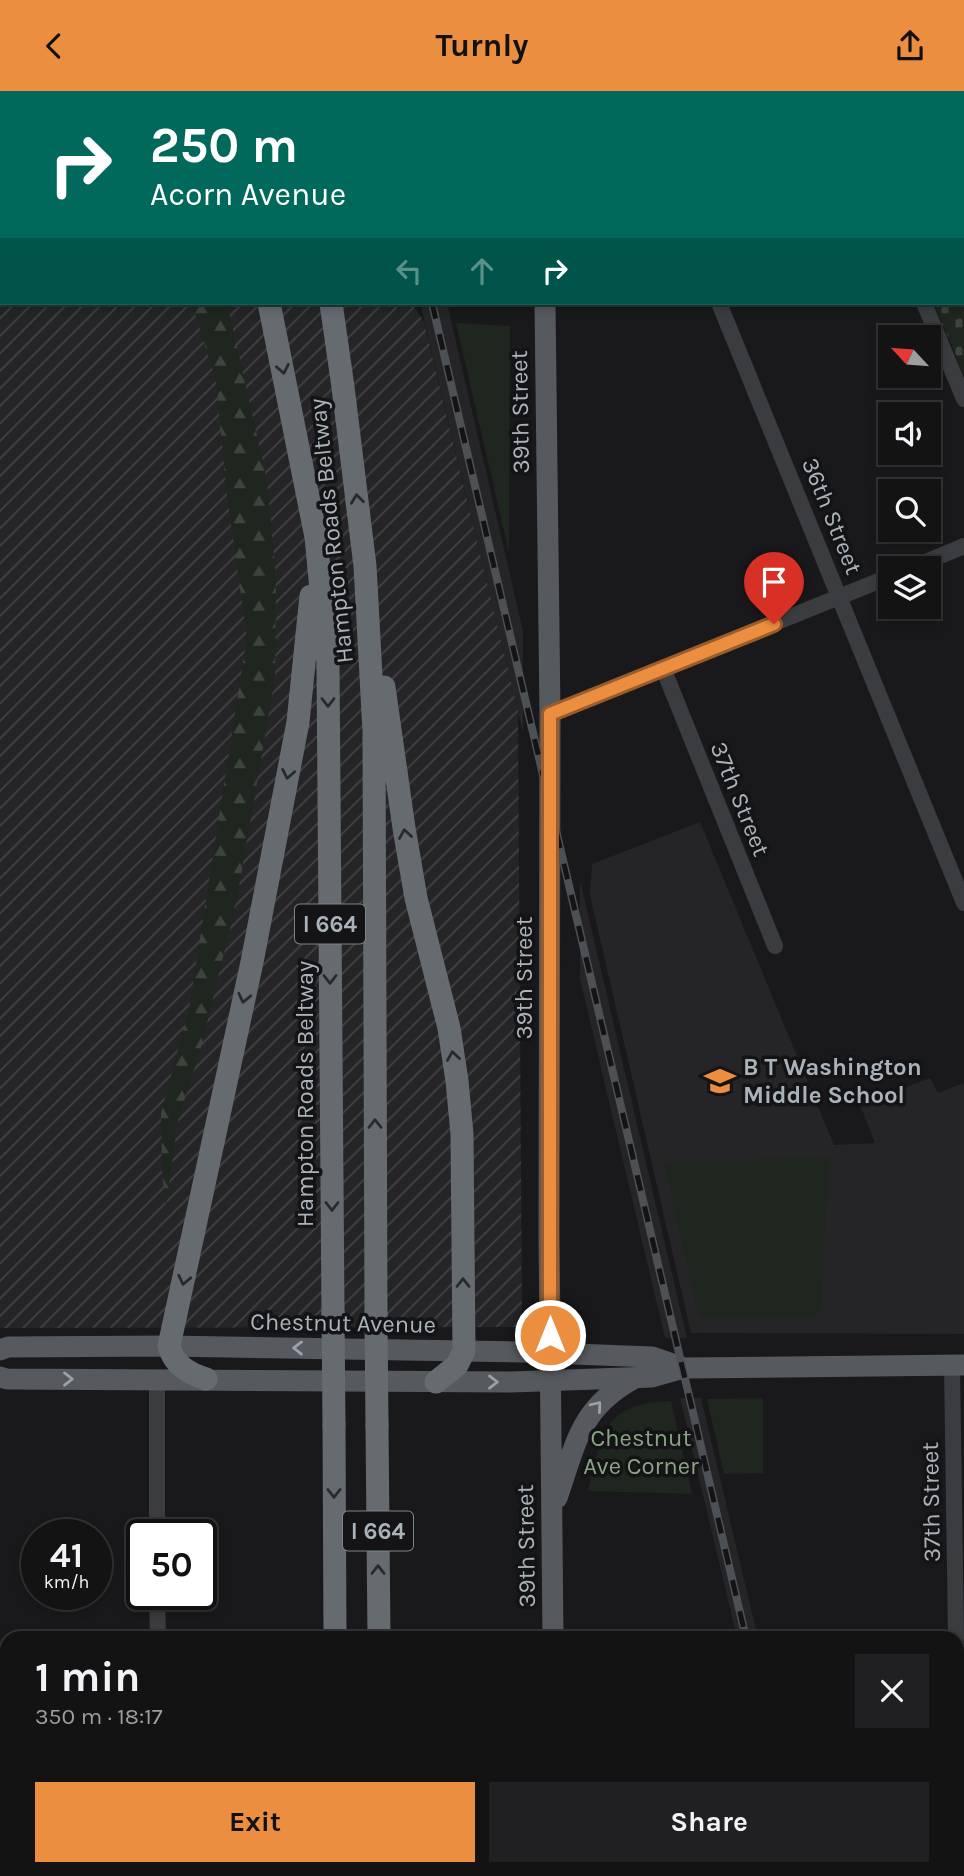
<!DOCTYPE html>
<html lang="en">
<head>
<meta charset="utf-8">
<style>
  :root { --surface:#131314; --page:#202022; --text:#f1f3f6; --muted:#9d9ea0; --line:#323234; --accent:#eb8e40 }
  body { margin:0; font-family:Karla,sans-serif; background:var(--page); color:var(--text); height:100vh; display:flex; flex-direction:column; font-size:26px; white-space:nowrap }
  * { box-sizing:border-box; margin:0 }
  p { font-size:23px; color:var(--muted) }
  .icon { flex:none; width:38px; height:38px; fill:none; stroke:currentColor; stroke-width:2; stroke-linecap:round; stroke-linejoin:round }
  .map { position:relative; flex:1; overflow:hidden }
  .drawer { position:absolute; left:0px; top:1540px; width:964px; height:245px; display:flex; flex-direction:column; background:var(--surface); border-radius:21px 21px 0 0; box-shadow:0 4px 10px #0003,0 0 0 2px var(--line) }
  .drawer>* { flex:none }
  .banner { position:absolute; left:0px; top:0px; width:964px; height:214px; box-shadow:0 4px 10px #0003,0 0 0 2px var(--line); background:#00695c; color:#fff; overflow:hidden }
  .needle { width:46px; rotate:296deg }
  .controls { position:absolute; left:878px; top:234px; display:grid; gap:14px }
  .controls a { display:grid; place-items:center; width:63px; height:63px; border-radius:0px; background:var(--surface); box-shadow:0 4px 10px #0003,0 0 0 2px var(--line); font-size:35px }
  .speed { position:absolute; left:21px; top:1428px; display:flex; gap:14px; font-size:35px; font-weight:700; text-align:center }
  .speed>* { display:grid; place-content:center; width:91px; height:91px; border-radius:50%; background:var(--surface); box-shadow:0 4px 10px #0003,0 0 0 2px var(--line); line-height:1 }
  .speed small { font-size:18px; font-weight:400 }
  .speed .limit { border:4px solid #111; border-radius:10px; background:#fff; color:#111 }
  .pin { position:absolute; display:grid; place-items:center; width:60px; height:60px; color:#fff; margin:-72px -30px; border-radius:50% 50% 50% 0; rotate:-45deg; box-shadow:0 0 7px #0007 }
  .pin .icon { rotate:45deg }
  .me { position:absolute; width:77px; margin:-38px; rotate:0deg; stroke-linejoin:round; filter:drop-shadow(0 0 5px #0008) }
  .turn { display:flex; align-items:center; gap:24px; height:147px; padding:0 35px; font-size:32px }
  .turn .icon { width:91px; height:91px; stroke-width:2.5 }
  .turn b { display:block; font-size:49px; line-height:60px }
  .lanes { display:flex; align-items:center; height:66px; padding:0 35px; background:#0003; justify-content:center; gap:35px; direction:ltr }
  .lanes .off { opacity:.35 }
  .round { display:grid; place-items:center; flex:none; width:74px; height:74px; border-radius:0px; background:var(--page) }
  .head { display:flex; align-items:center; justify-content:space-between; height:119px; padding:0 35px }
  h1 { font-size:42px; font-weight:700; line-height:52px }
  .primary-button { display:flex; gap:14px; margin-top:auto; padding:14px 35px }
  .primary-button a { flex:1; height:80px; border-radius:0px; background:var(--accent); color:#111; font-size:28px; font-weight:700; line-height:80px; text-align:center }
  .primary-button a+a { background:var(--page); color:var(--text) }
  header { display:flex; justify-content:space-between; align-items:center; height:91px; padding:0 35px; background:var(--accent); color:#111; font-size:32px; font-weight:700 }
  .map>svg:first-child { display:block }
</style>
</head>
<body>
<header><svg class="icon" aria-label="back" viewBox="0 0 24 24"><path d="M15 5l-7 7 7 7"/></svg>Turnly<svg class="icon" aria-label="share" viewBox="0 0 24 24"><path d="M12 15V3M7 8l5-5 5 5M5 13v7h14v-7"/></svg></header>
<div class="map">
<svg width="964" height="1785" viewBox="0 0 964 1785">
  <defs>
    <pattern id="industrial-furrows" width="10" height="10" patternUnits="userSpaceOnUse" patternTransform="scale(1.75)"><rect width="10" height="10" fill="#252528"/><path d="M-1 1l2-2M0 10L10 0M9 11l2-2" fill="none" stroke="#424245"/></pattern>
    <pattern id="forest-firs" width="22" height="20" patternUnits="userSpaceOnUse" patternTransform="scale(1.75)"><rect width="22" height="20" fill="#1f261f"/><path d="M5 1l3.5 6h-7zM16 11l3.5 6h-7z" fill="#3d433d"/></pattern>
    <pattern id="cemetery-stones" width="16" height="16" patternUnits="userSpaceOnUse" patternTransform="scale(1.75)"><rect width="16" height="16" fill="#1f261f"/><path d="M2 7V4a2 2 0 0 1 4 0v3zM10 15v-3a2 2 0 0 1 4 0v3z" fill="#3d433d"/></pattern>
  </defs>
  <rect width="100%" height="100%" fill="#19191b"/>
  <path fill="#252528" d="M420 212H447L523 540V642Z
    M700 731 834 1054 875 1052 860 1014 930 987 938 1002 964 992V1243L691 1242 590 804 592 773Z
    M580 789 687 1247H665L580 888Z
    M680 1307H701L758 1547H737Z"/>
  <path fill="url(#industrial-furrows)" d="M0 0H356V2H2V212H412L424 231 518 620 522 1236 0 1237Z"/>
  <path fill="#1f261f" d="M456 232 510 235 509 462Z
    M829 1066 821 1215 811 1227H699L664 1071Z
    M763 1307V1382L724 1383 707 1308Z
    M671 1310 692 1403 588 1400C602 1343 603 1312 671 1310Z"/>
  <path fill="url(#forest-firs)" d="M192 212H227L267 389 276 488 275 587 236 813 202 952 178 1030 166 1115 162 1080 161 1022 189 918 247 546 227 405 216 290Z"/>
  <path fill="url(#cemetery-stones)" d="M846 0H964V284L934 212H962V2Z"/>
  <g fill="none" stroke-linecap="round" stroke-linejoin="round">
    <path stroke="#3a3c3f" stroke-width="16" d="M632 0 633 2
      M834 0 835 2
      M719 212 964 812
      M924 212 964 308
      M909 478 964 455
      M663 577 775 855
      M550 623 891 485
      M952 1274 956 1547
      M157 1288V1444
      M157 1503 158 1547
      M957 1770V1785
      M158 1778V1785"/>
    <path stroke="#56595e" stroke-width="21" d="M538 0V2
      M545 212 550 623 549 1143 553 1547
      M0 1259 8 1256 169 1255 522 1261 652 1266 684 1277
      M0 1286 7 1288 511 1291 652 1286 684 1277 964 1274
      M557 1407C576 1353 579 1318 633 1288
      M554 1778V1785"/>
    <path stroke="#666b70" stroke-width="23" d="M197 0 198 2
      M256 0 257 2
      M269 212 316 446 328 572 333 1222
      M331 212 343 296 365 475 374 640 376 1224
      M384 596 404 737 416 807 449 937 457 990 462 1043 464 1260 457 1274 436 1291
      M206 1288C188 1282 174 1274 169 1255L252 871 298 631 311 505
      M334 1334 335 1547
      M377 1334 379 1547
      M336 1778V1785
      M380 1778V1785"/>
    <defs>
      <path id="rail" d="M382 0 383 2
        M432 212 746 1547
        M800 1778 801 1785"/>
    </defs>
    <use href="#rail" stroke="#4d5054" stroke-width="8"/>
    <use href="#rail" stroke="#141416" stroke-width="5" stroke-dasharray="16" stroke-linecap="butt"/>
    <path stroke="#666b70" stroke-width="23" d="M333 1222 334 1334
      M376 1224 377 1334"/>
  </g>
  <defs><path id="oneway-chevron" d="M-2-3.5L2.5 0L-2 3.5" fill="none" stroke-width="1.6" stroke-linecap="round" stroke-linejoin="round" transform="scale(1.75)"/></defs>
  <g stroke="#282a2c">
    <use href="#oneway-chevron" transform="translate(283 278) rotate(79)"/>
    <use href="#oneway-chevron" transform="translate(357 408) rotate(-97)"/>
    <use href="#oneway-chevron" transform="translate(328 611) rotate(90)"/>
    <use href="#oneway-chevron" transform="translate(288 683) rotate(101)"/>
    <use href="#oneway-chevron" transform="translate(405 743) rotate(-99)"/>
    <use href="#oneway-chevron" transform="translate(330 888) rotate(90)"/>
    <use href="#oneway-chevron" transform="translate(244 907) rotate(102)"/>
    <use href="#oneway-chevron" transform="translate(453 965) rotate(-99)"/>
    <use href="#oneway-chevron" transform="translate(375 1033) rotate(-90)"/>
    <use href="#oneway-chevron" transform="translate(332 1115) rotate(90)"/>
    <use href="#oneway-chevron" transform="translate(184 1189) rotate(102)"/>
    <use href="#oneway-chevron" transform="translate(463 1192) rotate(-90)"/>
    <use href="#oneway-chevron" transform="translate(334 1402) rotate(90)"/>
    <use href="#oneway-chevron" transform="translate(378 1479) rotate(-90)"/>
  </g>
  <g stroke="#9aa1a8">
    <use href="#oneway-chevron" transform="translate(298 1257) rotate(-179)"/>
    <use href="#oneway-chevron" transform="translate(68 1288)"/>
    <use href="#oneway-chevron" transform="translate(493 1291)"/>
    <use href="#oneway-chevron" transform="translate(597 1315) rotate(-50)"/>
  </g>
  <g fill="none" stroke-linecap="round" stroke-linejoin="round">
    <defs>
      <path id="route" d="M550 1244V623L774 533"/>
    </defs>
    <use href="#route" stroke="#995c2a" stroke-width="18"/>
    <use href="#route" stroke="#eb8e40" stroke-width="12"/>
  </g>
  <defs>
    <symbol id="school-bare" viewBox="-9 -9 18 18"><path d="M0-5L7-2L0 1L-7-2ZM-4 1L0 2.5L4 1V4Q0 6-4 4Z" fill="#eb8e40" stroke="#141416" stroke-width="2.5" paint-order="stroke"/></symbol>
  </defs>
  <g fill-rule="evenodd">
    <use href="#school-bare" x="698" y="968" width="44" height="44"/>
  </g>
  <g text-anchor="middle" stroke-width="7" stroke-linejoin="round" paint-order="stroke">
    <g fill="#141416" stroke="#7e8389" stroke-width="2">
      <rect x="295" y="813.5" width="70" height="39" rx="5"/>
      <rect x="343" y="1420.5" width="70" height="39" rx="5"/>
    </g>
    <g font-size="23" font-weight="bold" fill="#abb3ba">
      <text x="330" y="841">I 664</text>
      <text x="378" y="1448">I 664</text>
    </g>
    <g font-size="24" fill="#abb3ba" stroke="#141416">
      <text transform="translate(520 321) rotate(-91)" y="8">39th Street</text>
      <text transform="translate(832 425) rotate(68)" y="8">36th Street</text>
      <text transform="translate(331 440) rotate(-96)" y="8">Hampton Roads Beltway</text>
      <text transform="translate(740 708) rotate(68)" y="8">37th Street</text>
      <text transform="translate(524 887) rotate(-90)" y="8">39th Street</text>
      <text transform="translate(305 1003) rotate(-90)" y="8">Hampton Roads Beltway</text>
      <text transform="translate(343 1232) rotate(1)" y="8">Chestnut Avenue</text>
      <text transform="translate(931 1411) rotate(-91)" y="8">37th Street</text>
      <text transform="translate(526 1455) rotate(-91)" y="8">39th Street</text>
    </g>
    <g font-size="24" font-weight="bold" fill="#abb3ba" stroke="#141416" text-anchor="start">
      <text x="743" y="984">B T Washington<tspan x="743" dy="28">Middle School</tspan></text>
    </g>
    <g font-size="24" fill="#88a483" stroke="#141416">
      <text x="641" y="1355">Chestnut<tspan x="641" dy="28">Ave Corner</tspan></text>
    </g>
  </g>
</svg>
<div class="controls">
<a><svg class="needle" viewBox="-14 -14 28 28"><path d="M0-13l5 13h-10z" fill="#e53935"/><path d="M0 13l5-13h-10z" fill="#9d9ea0"/></svg></a>
<a><svg class="icon" aria-label="sound" viewBox="0 0 24 24"><path d="M4 9h4l5-4v14l-5-4H4zM17 9q2 3 0 6"/></svg></a>
<a><svg class="icon" aria-label="search" viewBox="0 0 24 24"><circle cx="10" cy="10" r="6"/><path d="M15 15l6 6"/></svg></a>
<a><svg class="icon" aria-label="layers" viewBox="0 0 24 24"><path d="M12 4l9 5-9 5-9-5zM3 14l9 5 9-5"/></svg></a>
</div>
<div class="speed"><div>41<small>km/h</small></div><div class="limit">50</div></div>
<div class="pin" style="left:774px;top:533px;background:#d93025"><svg class="icon" aria-label="arrive" viewBox="0 0 24 24"><path d="M6 21V4h12l-3 4 3 4H6"/></svg></div>
<svg class="me" style="left:550px;top:1244px" viewBox="-20 -20 40 40"><circle r="17" fill="#eb8e40" stroke="#fff" stroke-width="3"/><path d="M0-11L8 9 0 5-8 9z" fill="#fff"/></svg>
<div class="banner">
<div class="turn"><svg class="icon" aria-label="right" viewBox="0 0 24 24"><path d="M7 20v-9h11M14 6l5 5-5 5"/></svg><div><b>250 m</b>Acorn Avenue</div></div>
<div class="lanes"><svg class="icon off" aria-label="left" viewBox="0 0 24 24"><path d="M17 20v-9H6M10 6l-5 5 5 5"/></svg><svg class="icon off" aria-label="ahead" viewBox="0 0 24 24"><path d="M12 20V5M6 11l6-6 6 6"/></svg><svg class="icon" aria-label="right" viewBox="0 0 24 24"><path d="M7 20v-9h11M14 6l5 5-5 5"/></svg></div>
</div>
<section class="drawer">
<div class="head"><div><h1>1 min</h1><p>350 m · 18:17</p></div><a class="round"><svg class="icon" aria-label="close" viewBox="0 0 24 24"><path d="M6 6l12 12M18 6L6 18"/></svg></a></div>
<div class="primary-button"><a>Exit</a><a>Share</a></div>
</section>
</div>
</body>
</html>
